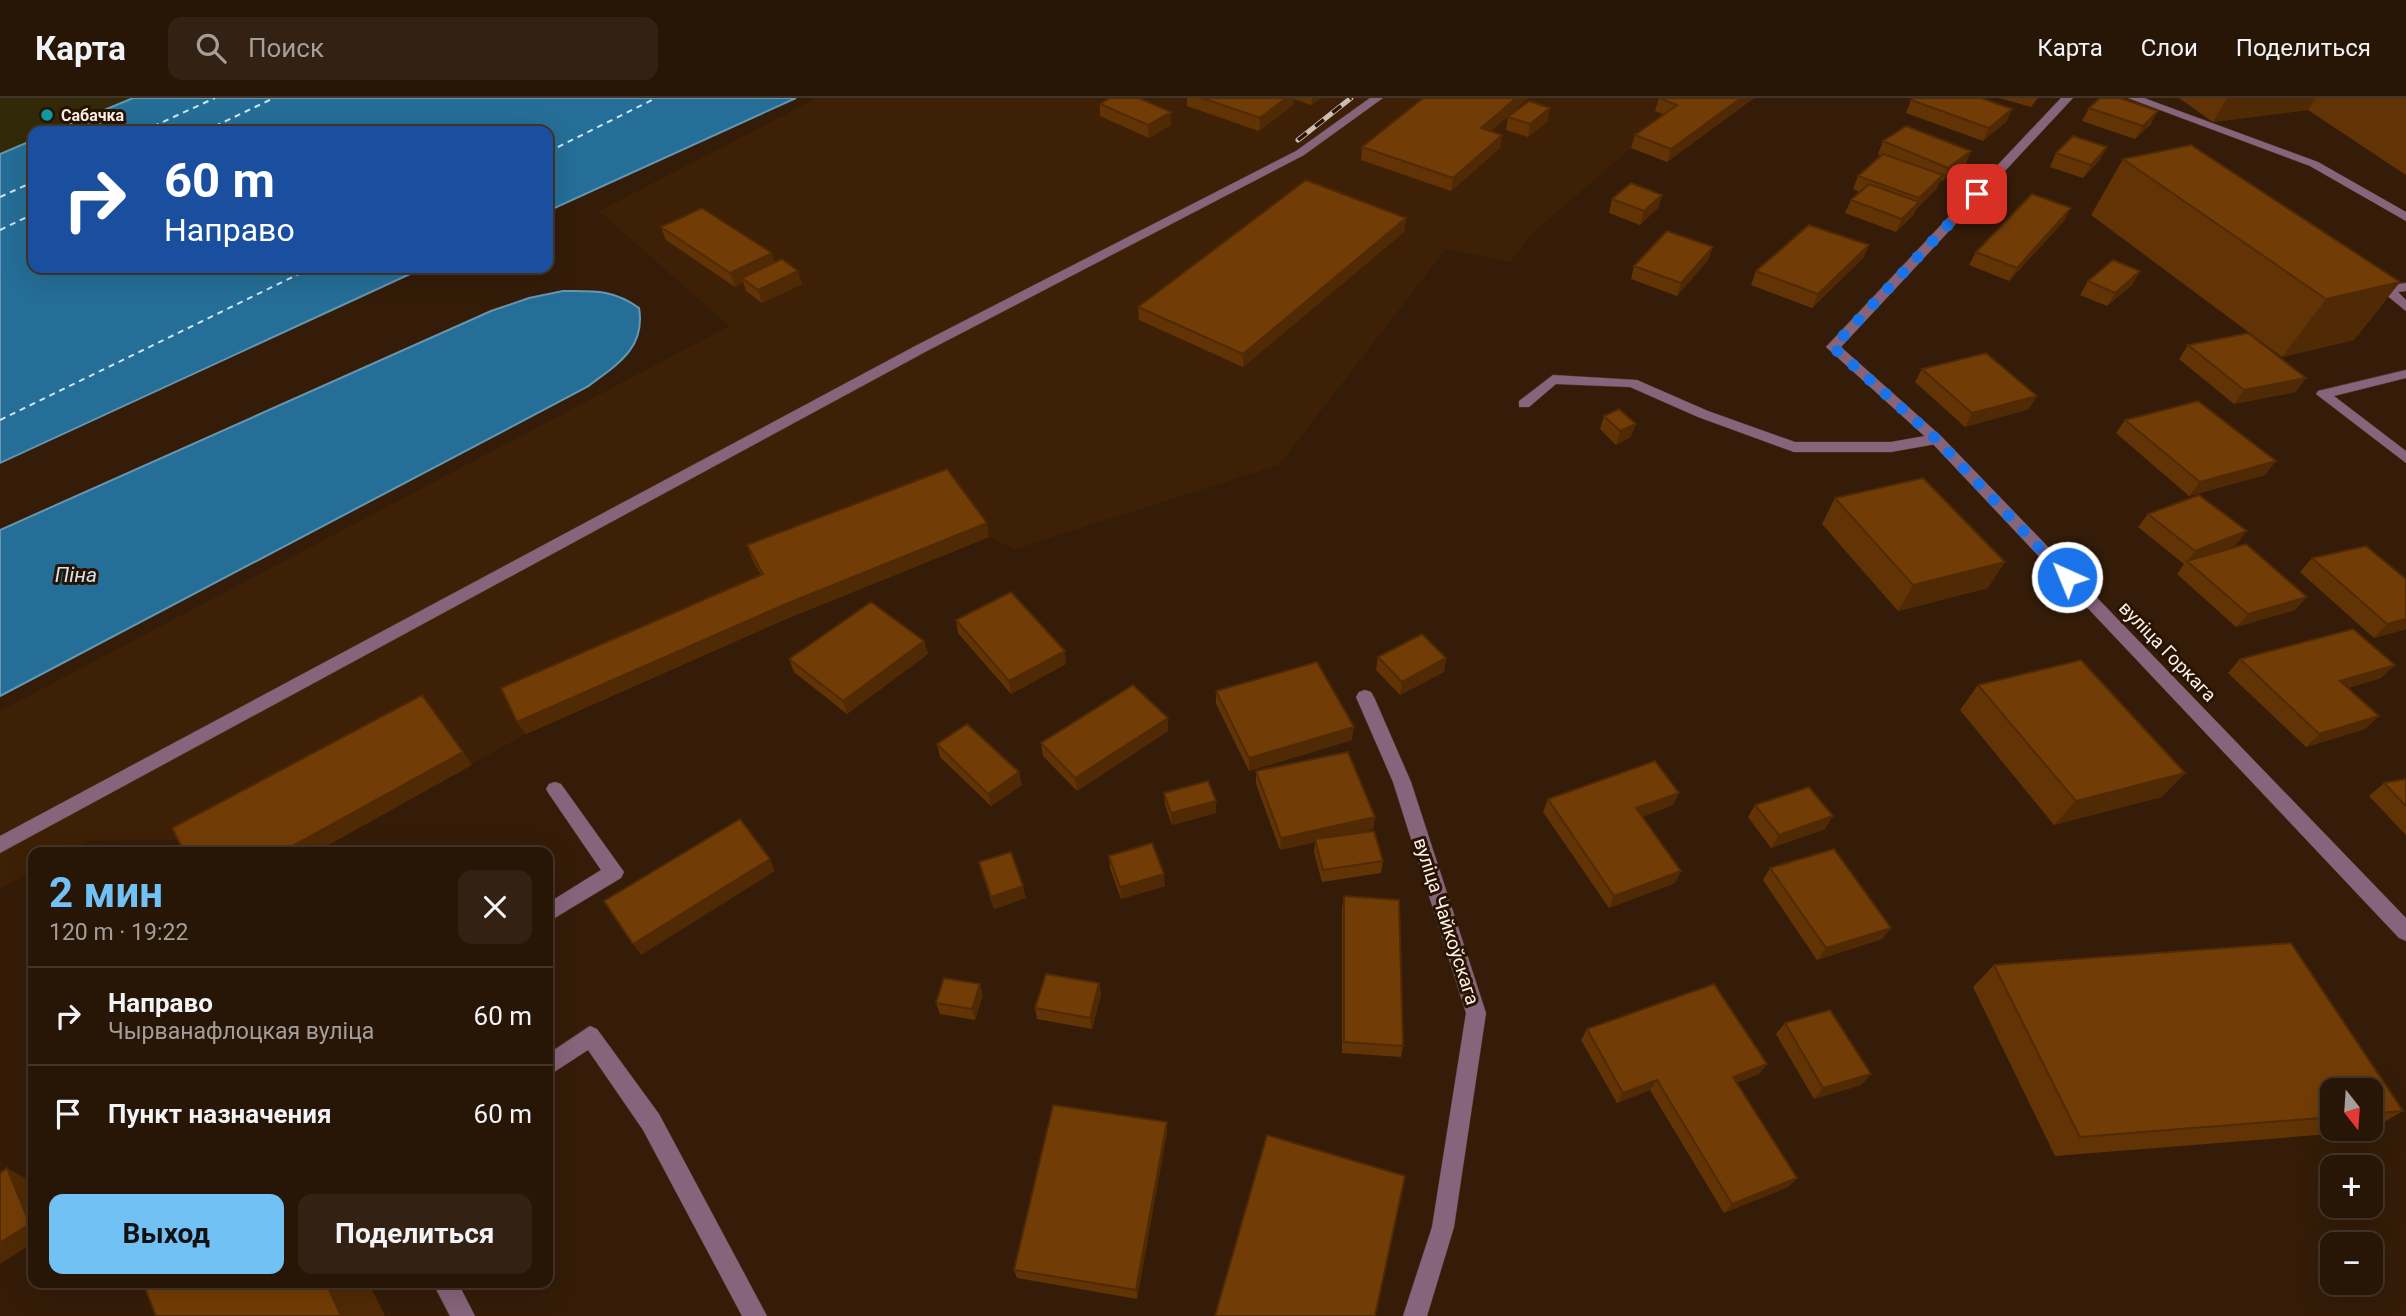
<!DOCTYPE html>
<html lang="ru">
<head>
<meta charset="utf-8">
<style>
  :root { --surface:#271506; --page:#332214; --text:#f1f3f6; --muted:#a49f9b; --line:#433428; --accent:#71c1f5 }
  body { margin:0; font-family:Roboto,sans-serif; background:var(--page); color:var(--text); height:100vh; display:flex; flex-direction:column; font-size:26px; white-space:nowrap }
  * { box-sizing:border-box; margin:0 }
  p { font-size:23px; color:var(--muted) }
  .icon { flex:none; width:38px; height:38px; fill:none; stroke:currentColor; stroke-width:2; stroke-linecap:round; stroke-linejoin:round }
  .map { position:relative; flex:1; overflow:hidden }
  .sheet { position:absolute; left:28px; top:749px; width:525px; height:441px; display:flex; flex-direction:column; background:var(--surface); border-radius:14px; box-shadow:0 7px 28px #0002,0 0 0 2px var(--line) }
  .sheet>* { flex:none }
  .top-card { position:absolute; left:28px; top:28px; width:525px; height:147px; border-radius:14px; box-shadow:0 7px 28px #0002,0 0 0 2px var(--line); background:#1a4fa0; color:#fff; overflow:hidden }
  .needle { width:46px; rotate:163deg }
  .fabs { position:absolute; left:2320px; top:980px; display:grid; gap:14px }
  .fabs a { display:grid; place-items:center; width:63px; height:63px; border-radius:14px; background:var(--surface); box-shadow:0 7px 28px #0002,0 0 0 2px var(--line); font-size:35px }
  .pin { position:absolute; display:grid; place-items:center; width:60px; height:60px; color:#fff; margin:-30px; border-radius:14px; box-shadow:0 4px 10px #0006 }
  .me { position:absolute; width:77px; margin:-38px; rotate:316deg; stroke-linejoin:round; filter:drop-shadow(0 0 5px #0008) }
  .turn { display:flex; align-items:center; gap:24px; height:147px; padding:0 21px; font-size:32px }
  .turn .icon { width:91px; height:91px; stroke-width:2.5 }
  .turn b { display:block; font-size:49px; line-height:60px }
  .round { display:grid; place-items:center; flex:none; width:74px; height:74px; border-radius:14px; background:var(--page) }
  .summary { display:flex; align-items:center; justify-content:space-between; height:119px; padding:0 21px }
  h1 { font-size:42px; font-weight:700; line-height:52px; color:var(--accent) }
  .cta { display:flex; gap:14px; margin-top:auto; padding:14px 21px }
  .cta a { flex:1; height:80px; border-radius:14px; background:var(--accent); color:#111; font-size:28px; font-weight:700; line-height:80px; text-align:center }
  .cta a+a { background:var(--page); color:var(--text) }
  ul { padding:0; list-style:none }
  li { display:flex; align-items:center; gap:21px; height:98px; padding:0 21px; border-top:2px solid var(--line) }
  li div { flex:1 }
  li b { display:block; font-size:26px }
  li em { font-style:normal }
  header { display:flex; align-items:center; gap:42px; box-sizing:border-box; height:98px; padding:0 35px; background:var(--surface); border-bottom:2px solid var(--line) }
  header strong { font-size:33px }
  nav { display:flex; gap:38px; margin-inline-start:auto; font-size:24px }
  .search { width:490px; height:63px; background:var(--page); display:flex; align-items:center; gap:18px; box-sizing:border-box; padding:0 24px; border-radius:14px; color:var(--muted); font-size:26px }
  .map>svg:first-child { display:block }
</style>
</head>
<body>
<header>
<strong>Карта</strong>
<div class="search"><svg class="icon" aria-label="search" viewBox="0 0 24 24"><circle cx="10" cy="10" r="6"/><path d="M15 15l6 6"/></svg>Поиск</div>
<nav><a>Карта</a><a>Слои</a><a>Поделиться</a></nav>
</header>
<div class="map">
<svg width="2406" height="1218" viewBox="0 0 2406 1218">
  <rect width="100%" height="100%" fill="#341c08"/>
  <path fill="#3d2006" d="M817 0H1754L1667 64 1631 50 1531 137 1510 164 1446 151 1279 367 1015 451 989 439 786 521 526 636 316 754H191L184 742 88 743 68 754H33V773L0 790V613L729 228 599 113Z"/>
  <path fill="#322908" d="M0 0H133L54 33H33V42L0 56Z"/>
  <path fill="#256e97" stroke="#6696b0" stroke-width="2" d="M133 0H796L548 113V33H54Z
    M33 42V170H423L0 365V56Z
    M563 193C593 193 613 191 639 210 646 251 616 267 587 289L0 598V432L491 213 529 200Z"/>
  <g fill="none" stroke-linecap="round" stroke-linejoin="round">
    <path stroke="#d0e5f3" stroke-width="2" stroke-dasharray="6 5" stroke-linecap="butt" d="M143 33 215 0
      M205 33 274 0
      M548 54 656 0
      M0 99 33 84
      M0 132 33 116
      M0 322 311 170"/>
    <defs>
      <path id="service" d="M1370 0H1383L1304 57 927 253 0 755V738L917 247 1296 53Z
        M2406 185V193L2398 194 2406 202V213L2385 196 2371 198 2364 194 2371 190Z
        M2406 272V280L2334 298 2406 353V365L2316 296 2318 293Z
        M1553 277 1637 282 1708 313 1795 344H1891L1936 336 1943 341 1936 346 1891 354H1794L1698 319 1630 289 1556 286 1529 309H1519V303Z
        M555 684 561 686 624 774 621 780 548 824V805L601 772 549 696 546 691 549 686Z
        M590 928 597 931 659 1016 767 1218H742L643 1032 588 952 548 978V956Z
        M433 1185H458L475 1218H450Z"/>
      <path id="minor" d="M2061 0H2073L1841 249 1941 338 2406 820V843L2399 840 1931 344 1826 249Z
        M2128 0H2144L2318 64 2406 114V123L2310 68Z
        M1365 592 1371 594 1374 599 1411 684 1486 915 1454 1129 1427 1218H1403L1432 1129 1466 915 1393 684 1356 599 1359 594Z"/>
    </defs>
    <use href="#service" stroke="#503a28" stroke-width="1"/>
    <use href="#minor" stroke="#503a28" stroke-width="1"/>
    <use href="#service" fill="#86647b" fill-rule="evenodd"/>
    <use href="#minor" fill="#86647b" fill-rule="evenodd"/>
    <defs>
      <path id="rail" d="M1298 42 1351 0"/>
    </defs>
    <use href="#rail" stroke="#cbbeb4" stroke-width="5"/>
    <use href="#rail" stroke="#291301" stroke-width="3.5" stroke-dasharray="11" stroke-linecap="butt"/>
  </g>
  <path fill="#623405" fill-rule="evenodd" d="M1187 0H1321L1311 7 1294 1 1293 7 1259 33 1187 8Z
    M1423 0H1528L1491 33 1500 50 1451 93 1361 62 1362 49Z
    M1659 0H1754L1667 64 1631 50 1635 37 1663 16 1655 13Z
    M1999 0H2038L2031 9Z
    M2179 0H2406V77L2308 12 2213 24Z
    M1911 2 2012 11 2006 24 1983 43 1906 15Z
    M1100 6 1171 14V27L1149 40 1100 18Z
    M2089 10 2151 26 2135 41 2082 23Z
    M1508 19 1548 23 1528 39 1506 32Z
    M1883 43 1971 53 1965 67 1942 83 1941 82 1937 90 1917 110 1913 117 1896 134 1845 115 1851 102 1860 94 1853 91 1858 78 1881 58 1878 56Z
    M2056 55 2100 62 2083 80 2050 69Z
    M2123 61 2400 184 2354 242 2282 259 2091 117Z
    M1662 97 1658 110 1640 127 1609 115 1612 101Z
    M2071 110 2064 123 2009 183 1969 167 1976 154Z
    M1406 120 1404 134 1243 269 1139 222 1138 209Z
    M661 129 774 165 802 186 762 205 746 193 743 184 735 189 666 142Z
    M1869 147 1863 160 1812 210 1751 187 1756 173Z
    M1713 149 1708 162 1677 198 1631 181 1634 168Z
    M2140 173 2132 187 2107 208 2080 197 2088 183Z
    M2188 247 2306 280 2295 294 2234 306 2179 261Z
    M1922 271 2029 311 1965 329 1915 284Z
    M1604 318 1631 339 1616 347 1600 331Z
    M2125 322 2265 377 2189 398 2116 335Z
    M1835 400 1988 490 1898 513 1822 426Z
    M2148 416 2236 447 2213 456 2295 512 2236 529 2177 476 2184 466 2138 429Z
    M989 439 786 521 526 636 517 624 761 477 752 461 747 447Z
    M2312 460 2406 481V531L2374 540 2300 474Z
    M956 522 1066 566 1011 596 958 535Z
    M924 543 928 556 847 616 794 574 789 561Z
    M1378 559 1446 560 1444 574 1400 597 1376 572Z
    M2240 561 2381 580 2348 590 2379 618 2365 631 2306 649 2228 575Z
    M1978 587 2185 675 2161 699 2054 727 1960 612Z
    M1216 593 1352 642 1249 673 1216 606Z
    M1168 620V633L1077 693 1043 658 1041 645Z
    M937 646 1022 687 991 708 940 659Z
    M1256 673 1375 719 1373 731 1348 737 1383 763 1381 775 1322 784 1314 754 1315 744 1280 752 1256 686Z
    M2406 681V737L2369 698 2384 685Z
    M1164 695 1216 703V715L1172 727 1165 707Z
    M1548 701 1673 707 1642 719 1675 785 1609 810 1543 714Z
    M1755 707 1825 731 1771 750 1748 719Z
    M1109 758 1165 788 1121 801 1110 770Z
    M979 764 1026 800 994 811 982 776Z
    M1770 770 1891 830 1882 841 1817 862 1763 782Z
    M1344 798 1403 948 1401 959 1342 955V810Z
    M2291 845 2403 1013 2368 1033 2055 1058 1973 889 1994 867ZM2333 992H2371V1031H2333Z
    M1099 885 1101 897 1092 931 1037 921 1035 910Z
    M983 897 975 922 940 916 936 905Z
    M1785 925 1871 976 1861 987 1814 1001 1776 936Z
    M1587 931 1767 966 1759 976 1736 985 1797 1080 1788 1089 1724 1115 1650 992 1617 1005 1581 942Z
    M1167 1034 1137 1201 1017 1180 1014 1172Z"/>
  <path fill="#502a04" d="M1286 0H1294L1293 7 1259 33 1260 20Z
    M1312 0H1321L1311 7Z
    M1516 0H1528L1479 43 1481 30Z
    M1741 0H1754L1667 64 1671 51Z
    M2227 0H2316L2308 12 2213 24Z
    M1550 10 1548 23 1528 39 1530 26Z
    M2012 11 2006 24 1983 43 1989 30Z
    M2158 13 2151 26 2135 41 2143 28Z
    M1171 14V27L1149 40 1148 27Z
    M1502 37 1500 50 1451 93 1453 80Z
    M2107 49 2100 62 2083 80 2091 67Z
    M1971 53 1965 67 1942 83 1948 70Z
    M1943 77 1937 90 1917 110 1913 117 1896 134 1902 121 1916 107 1919 100Z
    M1662 97 1658 110 1640 127 1644 113Z
    M2071 110 2064 123 2009 183 2017 170Z
    M1406 120 1404 134 1243 269V256Z
    M1869 147 1863 160 1812 210 1818 196Z
    M1713 149 1708 162 1677 198 1681 185Z
    M772 155 775 168 742 180 743 184 735 189 730 175Z
    M798 173 802 186 762 205 758 192Z
    M2140 173 2132 187 2107 208 2115 195Z
    M2400 184 2354 242 2282 259 2326 201Z
    M2306 280 2295 294 2234 306 2244 292Z
    M2037 298 2029 311 1965 329 1972 315Z
    M1636 326 1631 339 1616 347 1620 333Z
    M2276 363 2265 377 2189 398 2200 384Z
    M987 425 989 439 786 521 526 636 517 624 781 508Z
    M2247 433 2236 447 2190 464 2188 463 2195 453Z
    M2005 464 1988 490 1898 513 1913 487Z
    M2307 499 2295 512 2236 529 2248 516Z
    M2406 521V531L2374 540 2387 526Z
    M924 543 928 556 847 616 843 603Z
    M1065 553 1066 566 1011 596 1009 583Z
    M1446 560 1444 574 1400 597 1402 584Z
    M2395 567 2381 580 2327 596 2340 583Z
    M2379 618 2365 631 2306 649 2319 636Z
    M1168 620V633L1077 693 1075 680Z
    M1354 629 1352 642 1249 673V660Z
    M463 654 472 667 316 754H282Z
    M1019 674 1022 687 991 708 988 696Z
    M2185 675 2161 699 2054 727 2076 703Z
    M1679 695 1673 707 1631 723 1636 710Z
    M1216 703V715L1172 727 1171 715Z
    M1833 718 1825 731 1771 750 1779 737Z
    M1375 719 1373 731 1316 744 1315 741V744L1280 752 1281 740Z
    M770 761 775 773 641 857 633 846Z
    M1681 773 1675 785 1609 810 1614 798Z
    M1164 776 1165 788 1121 801 1120 789Z
    M1023 788 1026 800 994 811 991 799Z
    M1891 830 1882 841 1817 862 1826 850Z
    M1099 885 1101 897 1092 931 1090 920Z
    M980 886 983 897 975 922 972 911Z
    M1767 966 1759 976 1725 989 1733 979Z
    M1871 976 1861 987 1814 1001 1823 990Z
    M1657 982 1650 992 1617 1005 1623 995Z
    M1167 1024V1034L1137 1201 1136 1192Z
    M7 1070 25 1080 33 1099V1145L0 1166V1145Z
    M1797 1080 1788 1089 1724 1115 1732 1106Z
    M326 1185H369L385 1218H341Z"/>
  <path fill="#723c06" stroke="#502a04" stroke-width="2" d="M1110 0H1139L1171 14 1148 27 1100 6Z
    M1202 0H1286L1260 20Z
    M1423 0H1516L1481 30 1502 37 1453 80 1362 49Z
    M1659 0H1741L1671 51 1635 37 1677 7Z
    M1914 0H1981L2012 11 1989 30 1911 2Z
    M2100 0H2120L2158 13 2143 28 2089 10Z
    M1529 3 1550 10 1530 26 1508 19Z
    M1906 28 1971 53 1948 70 1883 43Z
    M2073 38 2107 49 2091 67 2056 55Z
    M2191 47 2400 184 2326 201 2123 61Z
    M1883 56 1943 77 1919 100 1858 78Z
    M1306 82 1406 120 1243 256 1138 209Z
    M1631 85 1662 97 1644 113 1612 101Z
    M1869 86 1919 104 1902 121 1851 102Z
    M2032 96 2071 110 2017 170 1976 154Z
    M702 110 772 155 730 175 661 129Z
    M1809 127 1869 147 1818 196 1756 173Z
    M1667 133 1713 149 1681 185 1634 168Z
    M782 161 798 173 758 192 742 180Z
    M2113 162 2140 173 2115 195 2088 183Z
    M2248 235 2306 280 2244 292 2188 247Z
    M1986 255 2037 298 1972 315 1922 271Z
    M2198 303 2276 363 2200 384 2125 322Z
    M1619 311 1636 326 1620 333 1604 318Z
    M947 371 987 425 781 508 517 624 501 590 763 476 747 447Z
    M1923 380 2005 464 1913 487 1835 400Z
    M2199 397 2247 433 2195 453 2148 416Z
    M2246 446 2307 499 2248 516 2187 463Z
    M2366 448 2406 481V521L2387 526 2312 460Z
    M1011 494 1065 553 1009 583 956 522Z
    M871 504 924 543 843 603 789 561Z
    M2353 531 2395 567 2340 583 2379 618 2319 636 2240 561Z
    M1422 536 1446 560 1402 584 1378 559Z
    M2081 562 2185 675 2076 703 1978 587Z
    M1317 564 1354 629 1249 660 1216 593Z
    M1133 587 1168 620 1075 680 1041 645Z
    M422 597 463 654 282 754H184L172 730Z
    M967 626 1019 674 988 696 937 646Z
    M1348 654 1375 719 1281 740 1256 673Z
    M1655 663 1679 695 1636 710 1681 773 1614 798 1548 701Z
    M2406 681V708L2384 685Z
    M1208 683 1216 703 1171 715 1164 695Z
    M1809 689 1833 718 1779 737 1755 707Z
    M740 721 770 761 633 846 604 803Z
    M1374 733 1383 763 1323 772 1315 741Z
    M1152 745 1164 776 1120 789 1109 758Z
    M1834 751 1891 830 1826 850 1770 770Z
    M1011 754 1023 788 991 799 979 764Z
    M1344 798 1399 802 1403 948 1344 944Z
    M2291 845 2403 1013 2371 1016V992H2333V1019L2080 1039 1994 867Z
    M1046 876 1099 885 1090 920 1035 910Z
    M944 880 980 886 972 911 936 905Z
    M1714 886 1767 966 1733 979 1797 1080 1732 1106 1657 982 1623 995 1587 931Z
    M1830 912 1871 976 1823 990 1785 925Z
    M1053 1007 1167 1024 1136 1192 1014 1172Z
    M1267 1037 1405 1078 1375 1218H1215Z
    M7 1070 30 1126 0 1145V1075Z
    M143 1185H326L341 1218H156Z"/>
  <g fill="none" stroke-linecap="round" stroke-linejoin="round">
    <path stroke="#1a73e8" stroke-width="12" stroke-dasharray="0 21.6" d="M1977 96 1833 249 1936 341 2067 479"/>
  </g>
  <circle fill="#0f9aa8" stroke="#291301" stroke-width="2.5" cx="47" cy="17" r="7"/>
  <g text-anchor="middle" stroke-width="6" stroke-linejoin="round" paint-order="stroke">
    <g font-size="16" font-weight="bold" fill="#fcf2eb" stroke="#291301" text-anchor="start">
      <text x="61" y="23">Сабачка</text>
    </g>
    <g font-size="19" fill="#fcf2eb" stroke="#291301">
      <text transform="translate(2168 553) rotate(46)" y="7">вуліца Горкага</text>
      <text transform="translate(1447 823) rotate(72)" y="7">вуліца Чайкоўскага</text>
    </g>
    <g font-size="21" font-style="italic" fill="#d0e5f3" stroke="#291301">
      <text x="76" y="484">Піна</text>
    </g>
  </g>
</svg>
<div class="fabs">
<a><svg class="needle" viewBox="-14 -14 28 28"><path d="M0-13l5 13h-10z" fill="#e53935"/><path d="M0 13l5-13h-10z" fill="#a49f9b"/></svg></a>
<a>+</a>
<a>−</a>
</div>
<div class="pin" style="left:1977px;top:96px;background:#d93025"><svg class="icon" aria-label="arrive" viewBox="0 0 24 24"><path d="M6 21V4h12l-3 4 3 4H6"/></svg></div>
<svg class="me" style="left:2067px;top:479px" viewBox="-20 -20 40 40"><circle r="17" fill="#1a73e8" stroke="#fff" stroke-width="3"/><path d="M0-11L8 9 0 5-8 9z" fill="#fff"/></svg>
<div class="top-card">
<div class="turn"><svg class="icon" aria-label="right" viewBox="0 0 24 24"><path d="M7 20v-9h11M14 6l5 5-5 5"/></svg><div><b>60 m</b>Направо</div></div>
</div>
<section class="sheet">
<div class="summary"><div><h1>2 мин</h1><p>120 m · 19:22</p></div><a class="round"><svg class="icon" aria-label="close" viewBox="0 0 24 24"><path d="M6 6l12 12M18 6L6 18"/></svg></a></div>
<ul>
<li><svg class="icon" aria-label="right" viewBox="0 0 24 24"><path d="M7 20v-9h11M14 6l5 5-5 5"/></svg><div><b>Направо</b><p>Чырванафлоцкая вуліца</p></div><em>60 m</em></li>
<li><svg class="icon" aria-label="arrive" viewBox="0 0 24 24"><path d="M6 21V4h12l-3 4 3 4H6"/></svg><div><b>Пункт назначения</b></div><em>60 m</em></li>
</ul>
<div class="cta"><a>Выход</a><a>Поделиться</a></div>
</section>
</div>
</body>
</html>
